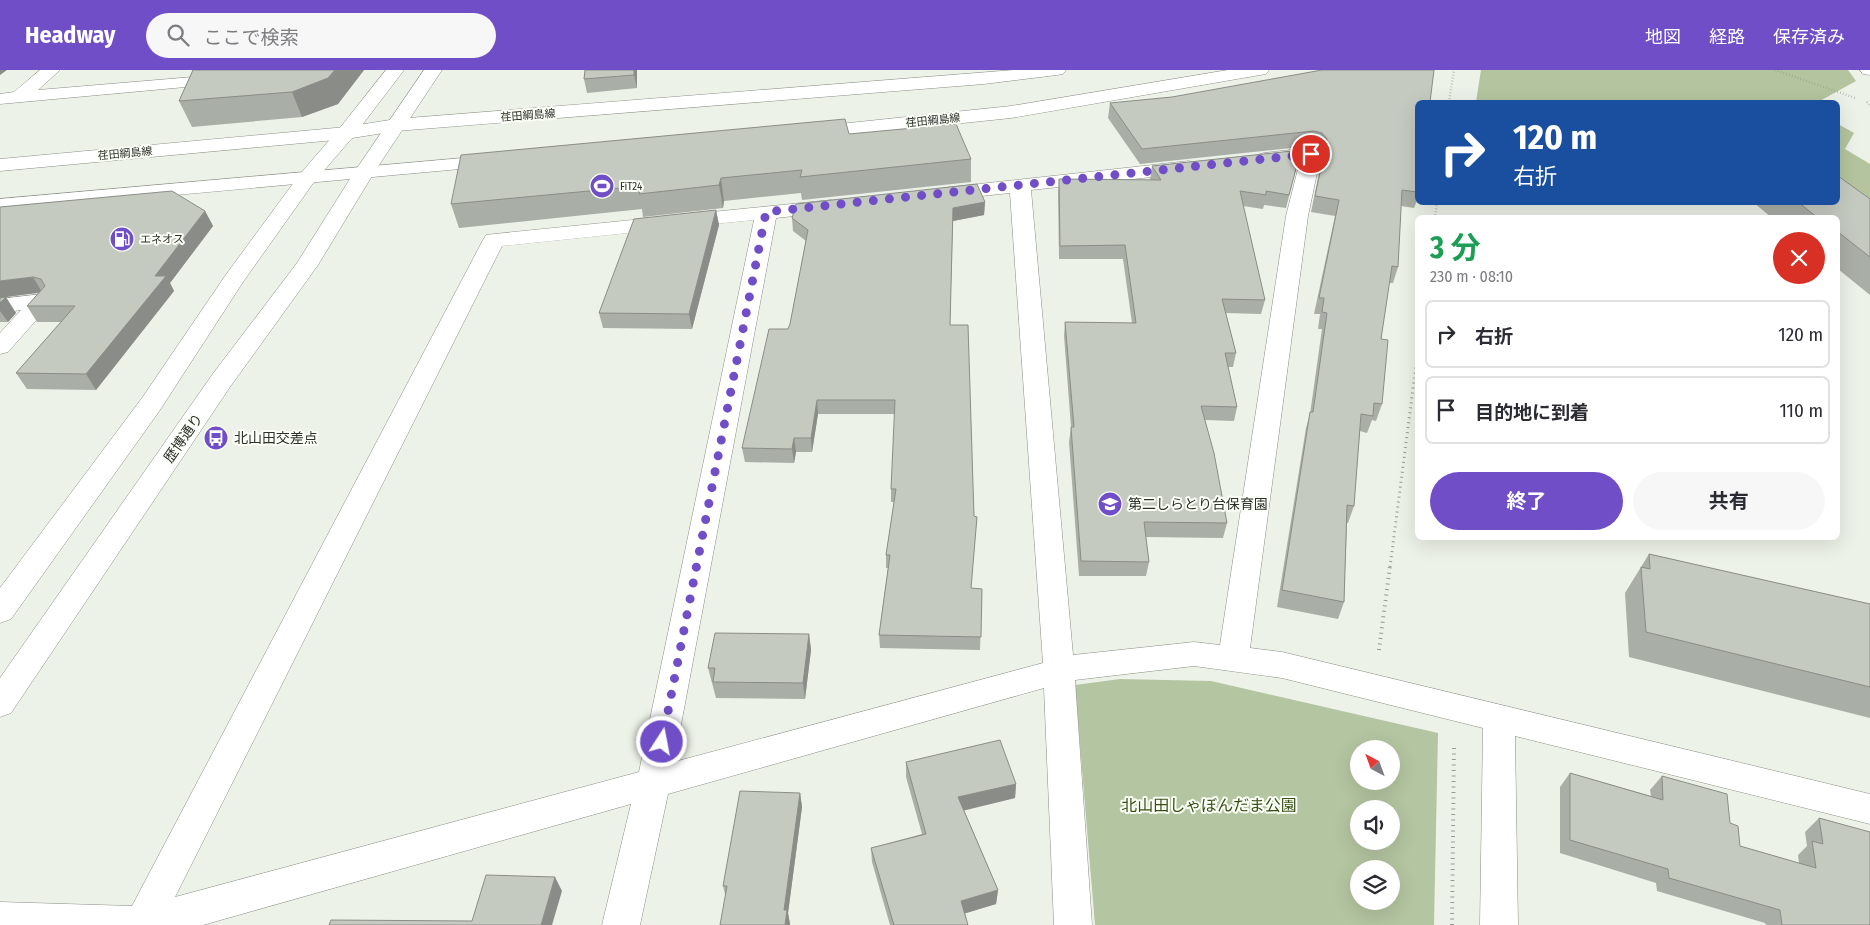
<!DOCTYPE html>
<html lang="ja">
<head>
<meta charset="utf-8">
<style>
  :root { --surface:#fff; --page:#f7f7f7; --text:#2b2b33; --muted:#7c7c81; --line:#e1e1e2; --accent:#704ec7 }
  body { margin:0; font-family:"Fira Sans Condensed","Noto Sans JP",sans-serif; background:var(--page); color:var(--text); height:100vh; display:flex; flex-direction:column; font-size:19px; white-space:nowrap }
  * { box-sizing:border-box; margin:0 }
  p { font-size:16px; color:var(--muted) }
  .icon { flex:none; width:28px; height:28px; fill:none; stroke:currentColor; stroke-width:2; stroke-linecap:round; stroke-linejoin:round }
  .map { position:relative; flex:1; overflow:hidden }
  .details { position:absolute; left:1415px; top:145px; width:425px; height:325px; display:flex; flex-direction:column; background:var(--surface); border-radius:8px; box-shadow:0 5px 20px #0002 }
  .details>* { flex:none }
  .hud { position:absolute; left:1415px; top:30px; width:425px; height:105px; border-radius:8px; box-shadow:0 5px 20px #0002; background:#1a4fa0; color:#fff; overflow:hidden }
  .needle { width:32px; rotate:319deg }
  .controls { position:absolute; left:1350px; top:670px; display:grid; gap:10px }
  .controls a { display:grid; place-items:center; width:50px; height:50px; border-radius:50%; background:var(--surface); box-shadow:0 5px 20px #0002; font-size:25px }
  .pin { position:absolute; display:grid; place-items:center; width:42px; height:42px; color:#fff; margin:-21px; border:2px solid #fff; border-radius:50%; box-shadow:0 1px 5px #0007 }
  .me { position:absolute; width:55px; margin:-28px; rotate:11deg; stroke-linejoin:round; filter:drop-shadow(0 0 4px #0008) }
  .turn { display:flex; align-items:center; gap:18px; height:105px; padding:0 15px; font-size:22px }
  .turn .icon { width:65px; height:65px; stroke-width:2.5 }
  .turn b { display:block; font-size:35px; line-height:42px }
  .round { display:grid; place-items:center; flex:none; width:52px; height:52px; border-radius:26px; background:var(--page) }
  .summary { display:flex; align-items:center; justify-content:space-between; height:85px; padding:0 15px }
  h1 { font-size:30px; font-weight:700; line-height:38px; color:#1e9e55 }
  .primary-button { display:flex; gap:10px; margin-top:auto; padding:10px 15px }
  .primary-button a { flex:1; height:58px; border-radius:30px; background:var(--accent); color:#fff; font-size:20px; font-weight:700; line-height:58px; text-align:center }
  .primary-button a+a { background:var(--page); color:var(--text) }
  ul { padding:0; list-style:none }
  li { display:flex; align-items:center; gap:15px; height:68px; margin:0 10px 8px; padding:0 5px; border:2px solid var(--line); border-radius:8px }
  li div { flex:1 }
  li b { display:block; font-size:19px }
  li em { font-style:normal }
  header { display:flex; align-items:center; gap:30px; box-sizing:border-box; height:70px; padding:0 25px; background:var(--accent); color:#fff }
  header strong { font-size:24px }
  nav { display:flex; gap:28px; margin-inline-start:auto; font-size:18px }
  .search { width:350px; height:45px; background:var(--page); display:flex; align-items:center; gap:12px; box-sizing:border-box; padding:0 18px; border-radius:28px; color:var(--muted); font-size:19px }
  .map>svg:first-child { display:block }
</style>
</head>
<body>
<header>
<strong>Headway</strong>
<div class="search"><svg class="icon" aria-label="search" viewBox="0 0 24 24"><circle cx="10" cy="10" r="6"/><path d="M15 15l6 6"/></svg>ここで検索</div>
<nav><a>地図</a><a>経路</a><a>保存済み</a></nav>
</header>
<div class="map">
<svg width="1870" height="855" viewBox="0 0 1870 855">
  <rect width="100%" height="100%" fill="#edf2e8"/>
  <path fill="#b4c5a1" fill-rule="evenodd" d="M1120 609 1211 611 1438 663 1434 855H1095L1075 615ZM1359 679H1391V711H1359ZM1359 739H1391V771H1359ZM1359 799H1391V831H1359Z"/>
  <path fill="#b3c49e" d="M1481 0H1848L1856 11 1818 32H1476Z
    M1838 54 1854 63 1845 79 1870 94V129L1838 108Z"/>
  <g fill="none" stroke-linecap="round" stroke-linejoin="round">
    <defs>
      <path id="minor" d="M40 0H60L38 20 276 0 268 9 262 10 0 34V24L14 22Z
        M1860 0H1870V5L1863 4Z
        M1311 78 1318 80 1321 84 1308 146 1250 578 1282 582 1870 724V754L1515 666 1518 855H1480L1483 658 1282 608 1194 596 1075 610 1092 855H1054L1044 618 668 724 640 855H602L631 734 203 855H0V832L132 836 483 170 486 165 494 164 831 130 838 132 841 136 838 140 831 142 776 148 674 692 1043 593 1010 123 943 130 936 128 933 124 936 120 943 118 1189 91 1196 93 1199 97 1196 101 1189 103 1031 120 1073 585 1194 572 1220 575 1286 146 1300 91 1264 95 1257 93 1254 89 1257 85 1264 83ZM754 150 639 702 175 827 502 176Z
        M42 224 50 226 53 231 8 282 0 284V263L21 240 0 243V229Z"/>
      <path id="tertiary" d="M386 0H404L353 67 314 112 243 212 160 340 11 549 0 553V518L142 328 225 206 300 104 339 59Z
        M424 0H442L375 101 318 195 230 317 11 643 0 647V608L212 305 297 193 355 101Z"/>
      <path id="secondary" d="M1014 0H1066L1063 4 1057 5 984 14 396 61 346 69 0 101V89L346 57 396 49Z
        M1228 0H1269L1266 4 1260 5 1011 48 811 69 804 67 801 63 804 59 811 57 1011 36Z
        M497 85 504 87 507 91 504 95 0 141V129Z"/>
    </defs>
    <use href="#minor" stroke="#8a8e86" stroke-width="1"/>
    <use href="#tertiary" stroke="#8a8e86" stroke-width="1"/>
    <use href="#secondary" stroke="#8a8e86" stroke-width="1"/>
    <path stroke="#969a93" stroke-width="2.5" stroke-dasharray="0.5 2.5" stroke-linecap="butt" d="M1775 0 1855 28
      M1449 32 1454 0
      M1867 32 1870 36
      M1435 148 1437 132"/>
    <path stroke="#969a93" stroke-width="3" stroke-dasharray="1 4" stroke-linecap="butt" d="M1390 497 1418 280"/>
    <path stroke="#969a93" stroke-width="4" stroke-dasharray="1 4.5" stroke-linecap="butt" d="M1379 580 1390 496
      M1452 855 1454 676"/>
    <use href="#minor" fill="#fff" fill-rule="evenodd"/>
    <use href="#tertiary" fill="#fff" fill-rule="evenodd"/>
    <use href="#secondary" fill="#fff" fill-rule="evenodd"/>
  </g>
  <path fill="#a9aea6" d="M193 0H364L338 34 302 47 192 57 179 31Z
    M585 0H637V18L587 23 584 9Z
    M1418 32V128L1414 138 1401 136 1398 197 1393 213H1389L1381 269 1382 334 1376 351 1372 350 1367 363 1360 361 1354 436 1348 453H1347L1344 532 1338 549 1277 537 1306 358 1310 344 1322 259H1318L1320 244H1314L1335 146 1311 142 1323 84 1319 78 1311 76 1140 94 1108 48 1110 33Z
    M849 64 971 89V112L802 130 801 123 724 131 723 138 643 147 642 139 459 158 451 134Z
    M1301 80 1286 138 1264 135 1263 139 1243 136 1265 230 1261 244 1226 243 1236 283 1233 297H1228L1237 337 1234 351 1205 350 1227 453 1223 468 1146 467 1149 492 1146 506H1079L1069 372 1071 357 1064 266 1065 252 1132 253 1123 189H1059L1058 123 1059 109 1150 110 1152 96Z
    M1870 129V225L1838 199V148H1772L1753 132H1838Z
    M985 132 984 145 953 151 950 255 974 446 977 447 971 518 982 519 980 580 880 578 879 565 888 498H886V485L894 432H891V419L895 344H818L812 382H796L794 393 745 392 742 378 790 254 806 171 793 161 792 148Z
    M0 137 205 141 213 156 170 213 174 221 96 320 27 319 16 303 61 252H37L27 236 39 223 2 227 16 243 8 252H0Z
    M716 140 719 155 692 259 603 258 599 243Z
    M1649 484 1870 534V648L1629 587 1625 523Z
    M809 564 811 580 805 629 716 628 708 598Z
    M906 692 1016 714 1015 728 964 740 998 820 996 834 965 843 968 855H890L872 792 871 778 922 764 906 707Z
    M1570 703 1651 726 1650 720 1662 706 1730 753 1740 776 1799 793 1798 785 1807 776 1805 762 1819 748 1870 855H1766L1765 853 1657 821 1656 813 1560 783V717Z
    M800 723 802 737 788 843 790 854 725 824 723 816Z"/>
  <path fill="#8a8d87" d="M0 0H7L0 5Z
    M335 0H364L338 34 302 47 292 22Z
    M634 0H637V18L634 5Z
    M721 108 724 131 723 138 719 115Z
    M985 132 984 145 953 151V138Z
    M716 140 719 155 692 259 689 244Z
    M205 141 213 156 170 213 174 221 96 320 86 304 155 206Z
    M33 207 42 222 0 228V211Z
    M6 227 16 243 8 252 0 241V233Z
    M817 330 818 344 812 382 811 368Z
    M794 368 796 382 794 393 792 379Z
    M809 564 811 580 805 629 803 613Z
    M1016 714 1015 728 958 742V727Z
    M800 723 802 737 788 843 790 854V855H785L784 840Z
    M555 807 562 821 552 855H541Z
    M998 820 996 834 960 845 961 831Z"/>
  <path fill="#c5cac1" stroke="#8a8d87" d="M193 0H335L328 8 292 22 179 31Z
    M585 0H634V5L584 9Z
    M1322 0H1434L1430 32H1418V122L1402 120 1398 197 1392 196 1381 269 1388 270 1382 334 1374 333 1373 346 1361 344 1354 436 1347 435 1344 532 1282 520 1310 342H1313L1327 243 1322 242 1324 228H1319L1339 130 1315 126 1327 69 1322 63 1314 61 1142 79 1110 33 1172 27Z
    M845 49 849 64 956 54 971 89 800 107 802 100 721 108 719 115 639 124 642 116 451 134 461 85Z
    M1301 80 1289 125 1266 121V125L1240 121 1265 230 1222 229 1236 283H1225L1237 337 1201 336 1214 383 1227 453 1144 452 1149 492 1081 491 1071 357H1074L1065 252 1136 253 1125 175 1060 176 1059 109 1161 110 1152 96Z
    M1838 106 1870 129V187L1838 162V148H1818L1798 132H1838Z
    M977 114 985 132 953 138 950 255H968L974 446 977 447 971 518 982 519 981 567 879 565 890 485H886L896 419H891L895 330H817L811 368H794L792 379 742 378 769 259H788L790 254 808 160 792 148 796 134Z
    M172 121 205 141 155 206H166L86 304 16 303 75 236H27L45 216 41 209 33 207 0 211V137Z
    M716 140 689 244 599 243 634 149Z
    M6 227 0 233V228Z
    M1649 484 1870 534V617L1646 562 1641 497 1650 499Z
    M715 563 809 564 803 613 713 612 715 598H708Z
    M1000 670 1016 714 958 727 998 820 961 831 968 855H894L871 778 926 764 906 692Z
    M1570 703 1663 730 1662 706 1727 724 1730 753 1738 756 1740 776 1816 798 1812 771 1823 774 1819 748 1870 762V855H1782L1780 840 1669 808 1668 799 1570 770Z
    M740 721 800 723 784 840H787L785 855H720L727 816H723Z
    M486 805 555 807 541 855H329L331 850 472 851Z"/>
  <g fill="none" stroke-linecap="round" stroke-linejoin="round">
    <path stroke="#704ec7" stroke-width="9" stroke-dasharray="0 16.2" d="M662 672 766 142 1311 84"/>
  </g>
  <defs>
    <symbol id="stadium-disc" viewBox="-11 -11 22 22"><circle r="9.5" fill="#704ec7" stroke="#fbfff6"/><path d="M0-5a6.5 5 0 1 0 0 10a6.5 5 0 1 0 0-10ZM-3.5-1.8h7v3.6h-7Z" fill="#fff"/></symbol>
    <symbol id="fuel-disc" viewBox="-11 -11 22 22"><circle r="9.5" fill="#704ec7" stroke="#fbfff6"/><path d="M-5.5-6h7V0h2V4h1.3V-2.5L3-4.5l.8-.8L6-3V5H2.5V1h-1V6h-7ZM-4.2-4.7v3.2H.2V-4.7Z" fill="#fff"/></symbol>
    <symbol id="bus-disc" viewBox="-11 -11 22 22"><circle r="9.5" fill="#704ec7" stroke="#fbfff6"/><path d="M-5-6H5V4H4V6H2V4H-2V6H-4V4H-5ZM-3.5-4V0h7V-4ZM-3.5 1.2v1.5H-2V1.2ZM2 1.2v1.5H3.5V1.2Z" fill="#fff"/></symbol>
    <symbol id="school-disc" viewBox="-11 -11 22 22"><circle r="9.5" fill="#704ec7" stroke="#fbfff6"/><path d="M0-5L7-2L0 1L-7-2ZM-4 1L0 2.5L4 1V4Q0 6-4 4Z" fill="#fff"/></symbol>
  </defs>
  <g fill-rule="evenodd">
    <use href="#stadium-disc" x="588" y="102" width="28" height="28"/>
    <use href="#fuel-disc" x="108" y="155" width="28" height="28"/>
    <use href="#bus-disc" x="202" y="354" width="28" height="28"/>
    <use href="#school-disc" x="1096" y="420" width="28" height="28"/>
  </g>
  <g text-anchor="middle" stroke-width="4" stroke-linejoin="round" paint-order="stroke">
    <g font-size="11" fill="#2d2f2b" stroke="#fbfff6">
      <text transform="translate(528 45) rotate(-4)" y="4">荏田綱島線</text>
      <text transform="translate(933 50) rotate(-6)" y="4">荏田綱島線</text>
      <text transform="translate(125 83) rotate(-5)" y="4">荏田綱島線</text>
    </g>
    <g font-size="11" fill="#2d2f2b" stroke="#fbfff6" text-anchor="start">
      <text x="620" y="120">FiT24</text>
      <text x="140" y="173">エネオス</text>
    </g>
    <g font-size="14" fill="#2d2f2b" stroke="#fbfff6">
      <text transform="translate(183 368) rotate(-55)" y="5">歴博通り</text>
    </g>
    <g font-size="14" fill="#2d2f2b" stroke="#fbfff6" text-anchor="start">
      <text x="234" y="373">北山田交差点</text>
      <text x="1128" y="439">第二しらとり台保育園</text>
    </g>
    <g font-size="16" fill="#384e15" stroke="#fbfff6">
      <text x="1209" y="741">北山田しゃぼんだま公園</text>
    </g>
  </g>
</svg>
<div class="controls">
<a><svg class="needle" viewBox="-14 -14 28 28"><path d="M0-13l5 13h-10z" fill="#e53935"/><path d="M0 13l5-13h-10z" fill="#7c7c81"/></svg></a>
<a><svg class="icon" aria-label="sound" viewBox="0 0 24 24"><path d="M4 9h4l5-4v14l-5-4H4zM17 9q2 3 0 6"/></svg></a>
<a><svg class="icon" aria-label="layers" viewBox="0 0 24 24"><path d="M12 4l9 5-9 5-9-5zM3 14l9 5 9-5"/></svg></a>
</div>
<div class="pin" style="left:1311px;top:84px;background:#d93025"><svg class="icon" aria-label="arrive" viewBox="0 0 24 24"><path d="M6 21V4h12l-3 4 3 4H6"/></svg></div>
<svg class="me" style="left:662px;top:672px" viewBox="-20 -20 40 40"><circle r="17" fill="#704ec7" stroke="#fff" stroke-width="3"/><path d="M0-11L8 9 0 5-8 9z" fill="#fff"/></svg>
<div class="hud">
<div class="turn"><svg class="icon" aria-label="right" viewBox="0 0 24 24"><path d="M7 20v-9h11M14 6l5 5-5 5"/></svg><div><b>120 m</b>右折</div></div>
</div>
<section class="details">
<div class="summary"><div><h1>3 分</h1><p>230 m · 08:10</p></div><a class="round" style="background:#d93025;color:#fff"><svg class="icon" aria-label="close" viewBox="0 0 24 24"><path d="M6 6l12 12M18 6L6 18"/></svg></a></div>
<ul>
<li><svg class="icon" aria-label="right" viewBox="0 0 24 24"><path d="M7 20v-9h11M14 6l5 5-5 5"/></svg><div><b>右折</b></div><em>120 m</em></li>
<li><svg class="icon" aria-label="arrive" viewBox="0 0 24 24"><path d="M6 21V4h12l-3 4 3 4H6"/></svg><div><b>目的地に到着</b></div><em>110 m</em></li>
</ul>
<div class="primary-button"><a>終了</a><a>共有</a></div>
</section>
</div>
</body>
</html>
